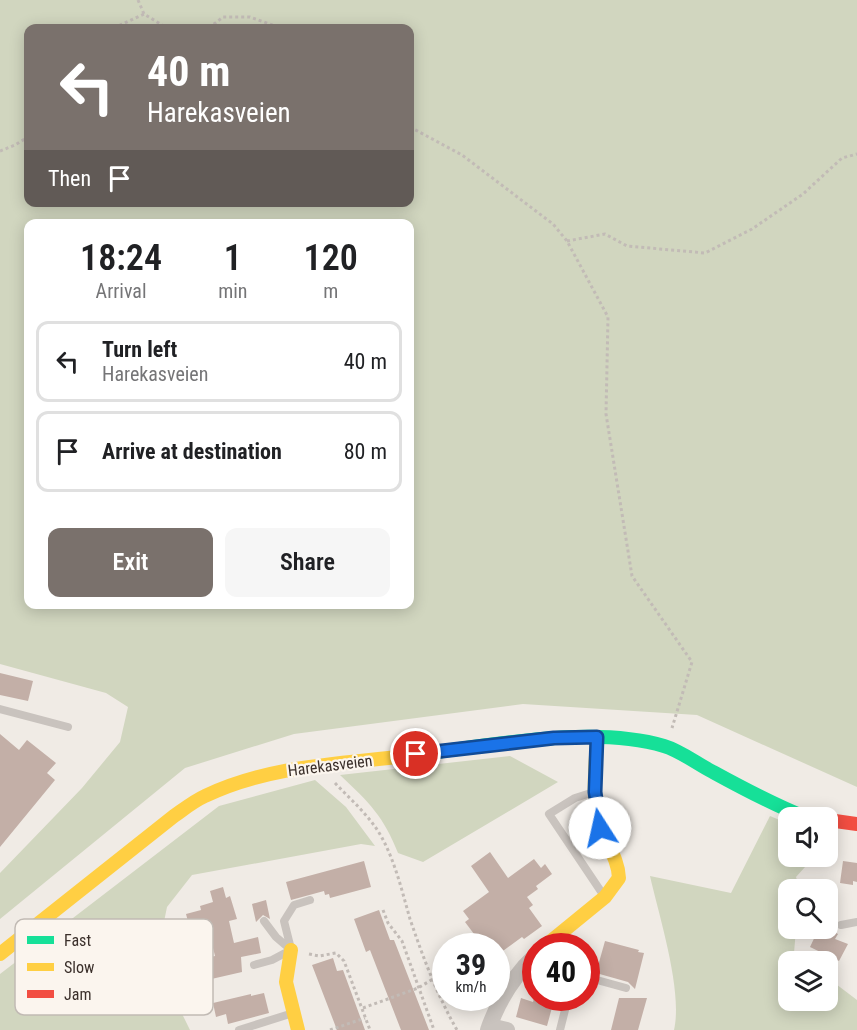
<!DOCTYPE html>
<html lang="en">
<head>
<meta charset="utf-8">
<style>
  :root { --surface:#fff; --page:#f6f6f6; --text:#202124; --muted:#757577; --line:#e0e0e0; --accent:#7a716c }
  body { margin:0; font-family:"Roboto Condensed",sans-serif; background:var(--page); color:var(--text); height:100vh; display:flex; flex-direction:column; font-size:22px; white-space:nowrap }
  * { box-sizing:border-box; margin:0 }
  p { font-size:20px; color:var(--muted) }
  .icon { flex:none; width:33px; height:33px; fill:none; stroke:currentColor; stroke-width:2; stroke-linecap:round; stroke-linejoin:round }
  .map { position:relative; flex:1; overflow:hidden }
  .details { position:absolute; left:24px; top:219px; width:390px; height:390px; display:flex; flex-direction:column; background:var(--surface); border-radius:12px; box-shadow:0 3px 15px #0003 }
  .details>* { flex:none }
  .hud { position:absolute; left:24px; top:24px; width:390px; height:183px; border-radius:12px; box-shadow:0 3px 15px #0003; background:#7a716c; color:#fff; overflow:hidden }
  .fabs { position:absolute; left:778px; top:807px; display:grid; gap:12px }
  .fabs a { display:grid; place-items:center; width:60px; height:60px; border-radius:12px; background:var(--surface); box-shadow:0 3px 15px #0003; font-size:30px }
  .speed { position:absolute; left:432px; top:933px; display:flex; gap:12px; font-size:30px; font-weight:700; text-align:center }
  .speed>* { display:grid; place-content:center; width:78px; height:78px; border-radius:50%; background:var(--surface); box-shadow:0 3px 15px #0003; line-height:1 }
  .speed small { font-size:15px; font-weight:400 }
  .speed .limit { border:9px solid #d22; background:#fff; color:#111 }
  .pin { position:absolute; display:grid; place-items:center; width:51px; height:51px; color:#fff; margin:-26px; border:3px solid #fff; border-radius:50%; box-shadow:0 2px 6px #0007 }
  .me { position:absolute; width:66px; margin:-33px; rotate:350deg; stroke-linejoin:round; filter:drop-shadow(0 0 4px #0008) }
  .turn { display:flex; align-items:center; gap:21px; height:126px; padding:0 24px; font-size:27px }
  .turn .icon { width:78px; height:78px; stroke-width:2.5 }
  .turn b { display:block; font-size:42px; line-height:51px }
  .then { display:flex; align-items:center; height:57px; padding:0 24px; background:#0003; gap:12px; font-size:22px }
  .eta { display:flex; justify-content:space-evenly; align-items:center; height:102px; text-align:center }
  .eta b { font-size:36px; font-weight:600; line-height:42px }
  .cta { display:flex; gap:12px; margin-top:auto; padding:12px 24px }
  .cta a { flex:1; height:69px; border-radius:12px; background:var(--accent); color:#fff; font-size:24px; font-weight:600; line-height:69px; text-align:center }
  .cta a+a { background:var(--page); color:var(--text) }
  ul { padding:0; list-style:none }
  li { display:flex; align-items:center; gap:18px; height:81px; margin:0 12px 9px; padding:0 12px; border:3px solid var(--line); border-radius:12px }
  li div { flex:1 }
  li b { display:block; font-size:22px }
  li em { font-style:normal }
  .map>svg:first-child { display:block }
</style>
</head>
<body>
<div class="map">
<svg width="857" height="1030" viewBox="0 0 857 1030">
  <rect width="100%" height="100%" fill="#f0ebe5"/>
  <path fill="#d1d6bf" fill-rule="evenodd" d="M0 0H857V787L697 715 523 704 294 734 185 768 0 919V873L82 788 120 742 128 707 106 693 0 664ZM28 28H410V202H28ZM28 224H410V604H28Z
    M510 756 558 782 423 862 398 853C384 817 369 802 340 775Z
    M315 780 346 807 375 846 361 844 192 875 167 907 156 961 190 1030H0V974L219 806Z
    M770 816 789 824V856L814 857 796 877 800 889 789 890V928L796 929 794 953 805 961 789 962V1000H828V978L857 1000V1030H674C683 991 659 916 650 876L731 893Z"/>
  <path fill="#c3afa7" d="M0 673 33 681 28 701 0 695Z
    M0 734 19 750 27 740 56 763 47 773 55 780 0 847Z
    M490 852 508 878 534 859 541 868 545 864 552 874 536 886 538 889 527 897 533 905 529 908 542 926 524 939 522 937 496 956V946H483L465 922 469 919 463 911 489 892 471 866Z
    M364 861 371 887 330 898 329 894 325 895 324 891 291 900 286 882Z
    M843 861 857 863V882L853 881V885L840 883Z
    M223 887 226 898 230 896 237 919 229 921 234 943 258 937 261 953 241 957 242 972 207 980 202 959 215 956 208 928 191 933 186 914 201 910 200 906 213 902 210 891Z
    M266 900 270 919 263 915 256 922 252 904Z
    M379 910 390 940H394L429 1030H401L370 950 366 952 354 919Z
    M819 928H827L838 934 835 939 848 944 839 961 810 947Z
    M605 941 639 950 638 952 644 953 635 989 628 982 596 973Z
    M333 958 337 971 343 970 365 1030H337L312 965Z
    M264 993 269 1013 228 1024 226 1014 216 1017 213 1003 251 994V996Z
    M535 995 536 998 554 1000 547 1026 516 1017 521 998 533 1002Z
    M619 998H647L638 1030H611Z"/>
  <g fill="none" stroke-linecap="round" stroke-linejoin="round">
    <path stroke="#c2bbb6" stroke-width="3" stroke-dasharray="3 3" stroke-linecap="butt" d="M138 0 144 14 167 28
      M114 28 144 14
      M209 28 223 17H250L281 28
      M410 127 462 155 553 224 567 241 608 317 606 414 632 576 692 662 672 728
      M0 151 15 145 28 137
      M567 241 605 234 627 246 705 253 752 229 803 194 842 158 857 154
      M335 783C351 800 369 815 381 836 395 861 402 891 410 919 423 957 437 995 457 1030
      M383 910 388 923 402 941 434 1030
      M309 954 319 956 336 953 344 961 370 1030
      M363 1008 418 988 433 979
      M330 1030 365 1018"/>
    <path stroke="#c9c3be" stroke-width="8" d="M0 709 68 727
      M594 792 575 798 549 814 604 896
      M264 921 276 937 290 949
      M841 925 857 922
      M291 949 284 921 294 905 310 900
      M254 965 272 960 287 952
      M586 977 626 988
      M239 1030 293 1013
      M560 1030 566 1006"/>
    <path stroke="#c9c3be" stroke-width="16" d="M490 1026 507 1030
      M488 1030C498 1001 513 976 536 955"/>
    <path stroke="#16e098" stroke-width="14" d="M406 756C483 747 590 724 664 746 681 751 697 764 713 772 744 789 774 805 807 818"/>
    <path stroke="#ffcf43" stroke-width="14" d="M545 946 605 897 619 878C618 857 606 845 600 826 591 797 596 766 597 737
      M291 950 286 982 298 1030
      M0 954 174 816C184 809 194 801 205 796 267 766 338 764 406 756"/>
    <path stroke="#f24e42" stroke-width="14" d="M828 820 857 824"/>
  </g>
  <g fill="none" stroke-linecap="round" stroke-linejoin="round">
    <defs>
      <path id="route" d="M416 754 554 738 597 737 595 792 600 828"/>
    </defs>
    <use href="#route" stroke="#114b97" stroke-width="15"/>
    <use href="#route" stroke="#1a73e8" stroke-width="10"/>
  </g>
  <g text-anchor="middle" stroke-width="4.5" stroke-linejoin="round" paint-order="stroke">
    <g font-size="16" fill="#3b302b" stroke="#fbf5ee">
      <text transform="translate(330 765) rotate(-7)" y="6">Harekasveien</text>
    </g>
  </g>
  <rect x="15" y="919" width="198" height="96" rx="9" fill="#fbf5ee" stroke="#c1bab4" stroke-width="1.5"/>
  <rect x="27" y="936" width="27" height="8" fill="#16e098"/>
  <rect x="27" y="963" width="27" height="8" fill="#ffcf43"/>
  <rect x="27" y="990" width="27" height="8" fill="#f24e42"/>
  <g font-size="16" fill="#3b302b">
    <text x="64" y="946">Fast</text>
    <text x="64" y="973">Slow</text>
    <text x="64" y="1000">Jam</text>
  </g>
</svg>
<div class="fabs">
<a><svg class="icon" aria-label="sound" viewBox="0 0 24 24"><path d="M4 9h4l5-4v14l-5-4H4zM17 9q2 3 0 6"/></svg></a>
<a><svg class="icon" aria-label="search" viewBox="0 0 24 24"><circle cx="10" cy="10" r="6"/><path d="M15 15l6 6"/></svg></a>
<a><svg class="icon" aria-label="layers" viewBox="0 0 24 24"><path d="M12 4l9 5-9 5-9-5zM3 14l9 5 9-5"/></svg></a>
</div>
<div class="speed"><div>39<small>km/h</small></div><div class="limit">40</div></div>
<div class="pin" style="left:416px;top:754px;background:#d93025"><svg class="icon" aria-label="arrive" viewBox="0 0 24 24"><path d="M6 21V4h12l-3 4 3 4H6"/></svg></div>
<svg class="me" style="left:600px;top:828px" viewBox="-20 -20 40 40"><circle r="19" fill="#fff"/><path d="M0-13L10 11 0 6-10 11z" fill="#1a73e8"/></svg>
<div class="hud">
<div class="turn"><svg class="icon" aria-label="left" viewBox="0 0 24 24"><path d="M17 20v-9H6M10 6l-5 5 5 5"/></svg><div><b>40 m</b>Harekasveien</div></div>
<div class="then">Then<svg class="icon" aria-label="arrive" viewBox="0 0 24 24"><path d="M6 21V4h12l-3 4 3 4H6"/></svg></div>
</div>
<section class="details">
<div class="eta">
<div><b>18:24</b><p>Arrival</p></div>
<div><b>1</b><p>min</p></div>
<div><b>120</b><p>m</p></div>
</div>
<ul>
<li><svg class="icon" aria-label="left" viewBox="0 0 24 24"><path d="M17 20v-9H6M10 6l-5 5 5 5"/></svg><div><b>Turn left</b><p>Harekasveien</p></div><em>40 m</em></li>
<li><svg class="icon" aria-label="arrive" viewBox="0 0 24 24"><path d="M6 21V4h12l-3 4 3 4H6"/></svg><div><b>Arrive at destination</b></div><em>80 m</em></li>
</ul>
<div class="cta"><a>Exit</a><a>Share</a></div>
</section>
</div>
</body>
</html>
